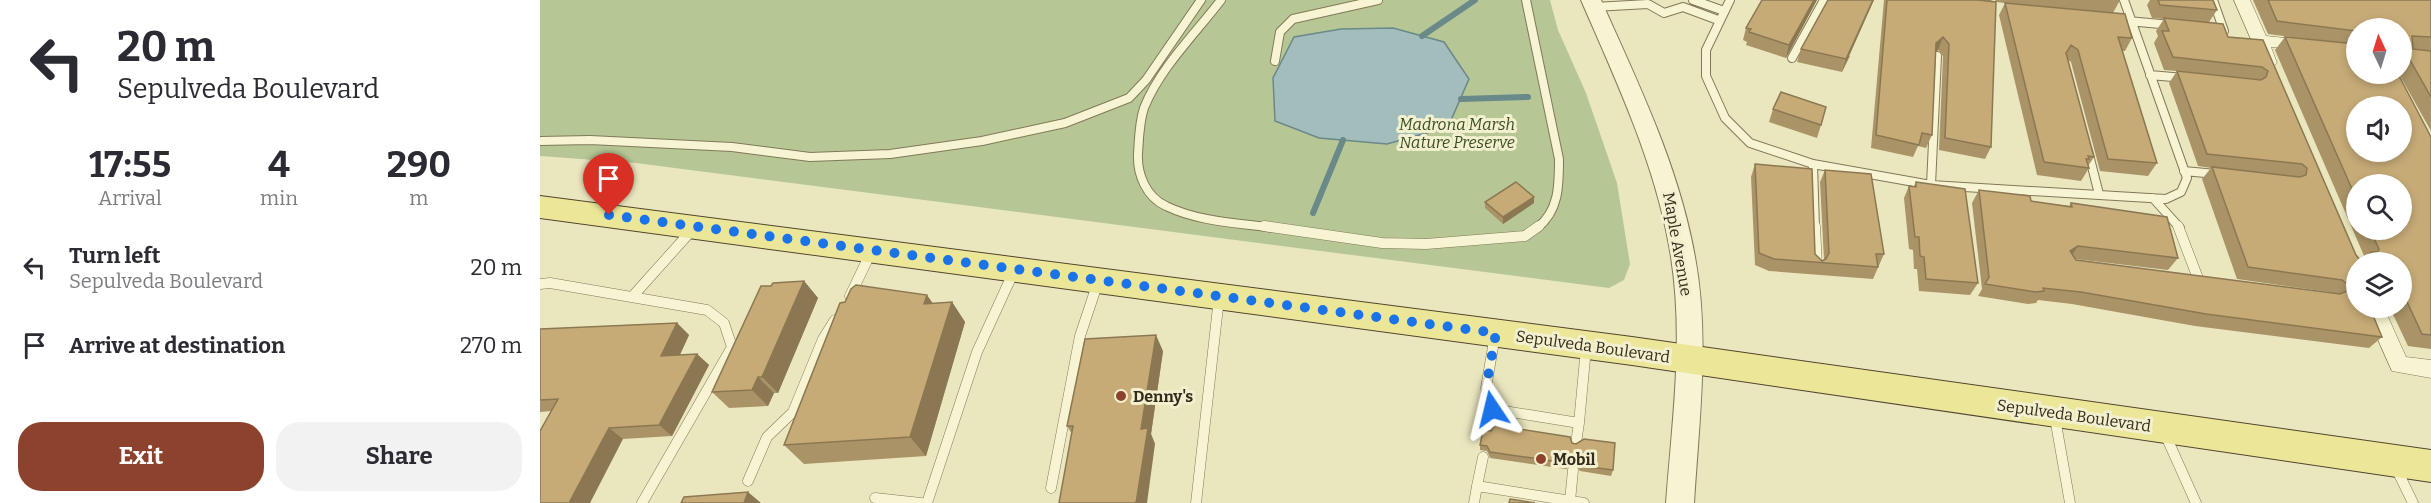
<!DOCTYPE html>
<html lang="en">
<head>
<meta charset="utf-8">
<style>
  :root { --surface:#fff; --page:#f2f2f3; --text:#2b2b33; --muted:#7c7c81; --accent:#8d422d }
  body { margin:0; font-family:Bitter,serif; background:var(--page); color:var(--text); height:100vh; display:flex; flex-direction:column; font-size:22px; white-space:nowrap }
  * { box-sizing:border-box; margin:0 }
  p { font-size:20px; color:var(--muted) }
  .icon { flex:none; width:33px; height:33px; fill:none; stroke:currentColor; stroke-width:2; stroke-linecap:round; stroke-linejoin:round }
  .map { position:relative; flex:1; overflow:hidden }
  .drawer { display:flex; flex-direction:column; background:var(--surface); width:540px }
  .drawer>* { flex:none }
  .guide { background:#fff; color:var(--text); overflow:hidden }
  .needle { width:39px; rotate:356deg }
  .fabs { position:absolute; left:1806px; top:18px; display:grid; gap:12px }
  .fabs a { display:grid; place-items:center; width:66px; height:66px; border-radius:50%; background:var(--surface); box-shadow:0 3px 9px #0003; font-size:30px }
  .pin { position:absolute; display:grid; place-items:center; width:51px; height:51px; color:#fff; margin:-62px -26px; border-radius:50% 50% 50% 0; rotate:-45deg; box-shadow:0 0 6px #0007 }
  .pin .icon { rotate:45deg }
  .me { position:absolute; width:66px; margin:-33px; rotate:350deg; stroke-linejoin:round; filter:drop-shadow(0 0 4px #0008) }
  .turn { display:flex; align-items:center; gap:21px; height:126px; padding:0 18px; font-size:27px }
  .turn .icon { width:78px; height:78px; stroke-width:2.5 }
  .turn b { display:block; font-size:42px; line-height:51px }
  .eta { display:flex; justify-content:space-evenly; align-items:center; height:102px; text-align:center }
  .eta b { font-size:36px; font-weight:700; line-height:42px }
  .action { display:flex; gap:12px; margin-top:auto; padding:12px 18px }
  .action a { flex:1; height:69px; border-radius:24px; background:var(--accent); color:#fff; font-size:24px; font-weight:700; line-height:69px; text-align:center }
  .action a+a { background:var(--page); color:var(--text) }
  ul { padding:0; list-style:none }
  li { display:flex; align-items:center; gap:18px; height:78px; padding:0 18px }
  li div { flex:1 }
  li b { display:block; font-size:22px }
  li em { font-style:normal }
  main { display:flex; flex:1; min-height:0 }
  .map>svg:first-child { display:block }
</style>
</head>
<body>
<main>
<section class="drawer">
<div class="guide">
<div class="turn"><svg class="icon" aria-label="left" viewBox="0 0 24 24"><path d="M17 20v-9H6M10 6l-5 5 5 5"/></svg><div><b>20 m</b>Sepulveda Boulevard</div></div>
</div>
<div class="eta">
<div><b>17:55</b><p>Arrival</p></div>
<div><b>4</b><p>min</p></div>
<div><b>290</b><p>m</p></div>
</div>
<ul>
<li><svg class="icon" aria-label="left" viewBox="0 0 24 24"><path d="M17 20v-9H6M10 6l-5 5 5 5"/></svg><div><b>Turn left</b><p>Sepulveda Boulevard</p></div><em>20 m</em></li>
<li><svg class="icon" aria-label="arrive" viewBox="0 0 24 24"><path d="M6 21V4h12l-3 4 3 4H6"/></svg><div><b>Arrive at destination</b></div><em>270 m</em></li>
</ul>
<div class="action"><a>Exit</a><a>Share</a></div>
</section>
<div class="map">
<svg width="1891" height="503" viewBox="0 0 1891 503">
  <rect width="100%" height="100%" fill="#eae7bf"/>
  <path fill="#b6c795" d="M0 0H1010L1018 30 1046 93 1077 183 1090 264 1084 280 1069 288 96 163 0 156Z"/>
  <path fill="#a2bdbb" stroke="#6a8989" stroke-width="1.5" d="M853 28 904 42 929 79 908 127 847 144 779 138 735 121 733 78 754 37 801 29Z"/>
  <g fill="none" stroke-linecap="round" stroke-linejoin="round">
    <path stroke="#6a8989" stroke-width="6" d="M882 36 935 0
      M921 99 988 97
      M773 213 803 140"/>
    <defs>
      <path id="service-far1" d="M681 0C655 34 620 68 604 108 599 123 599 139 598 154 597 174 606 197 626 206 659 222 699 223 734 228
        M986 0 1019 159C1019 186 1019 211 997 228
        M1153 0 1184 11
        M1190 0 1166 50V76L1185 118 1210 143 1273 164 1391 185 1626 199 1641 192 1647 178 1584 0
        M1673 0 1684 31 1681 30
        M1054 7 1108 4 1124 13 1143 7 1178 20
        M1588 21 1631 25
        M1252 58 1284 0
        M735 61 740 32 753 19 838 0
        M1610 75 1644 78
        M0 141 50 140 192 147 270 157 350 154 442 141 525 123 589 98 606 80 661 0
        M1548 151 1559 194
        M1273 164 1275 228
        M1644 171 1676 174
        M1391 185 1397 56
        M1613 198 1640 228"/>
      <path id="service" d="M724 226 842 243 886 244 985 236 999 226
        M1275 226 1277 266
        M1638 226 1659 281 1665 282
        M0 284 10 283 167 310 184 323 192 347 102 503
        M310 296 331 252
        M92 297 152 230
        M952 409 946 388 955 335
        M1515 418 1530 503
        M1039 423 1046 348
        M948 430 952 409 1039 423 1036 443
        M1625 434 1656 503
        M1856 468 1873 503
        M208 481 227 437 253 412 283 339 295 320
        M937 486 943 457
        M511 488 540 336 558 282
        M335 498 381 503
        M1030 501 1033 470
        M387 503 437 352 474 271
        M656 503 679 298
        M934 503 937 486 1044 503"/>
      <path id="minor" d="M1694 0H1710L1726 36 1816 45V55L1731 47 1737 63 1729 69 1723 67Z
        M1824 308H1844L1866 357 1891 360V378L1852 371Z"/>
      <path id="tertiary" d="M1041 0H1061C1098 83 1139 166 1155 257 1170 338 1159 422 1154 503H1126C1132 422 1144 339 1131 257 1117 167 1077 83 1041 0Z"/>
      <path id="primary" d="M0 196 1092 337 1891 450V482L1092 365 0 218Z"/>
    </defs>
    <use href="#service-far1" stroke="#827859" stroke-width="10"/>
    <use href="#service" stroke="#827859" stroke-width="11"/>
    <use href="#minor" stroke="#827859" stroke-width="1"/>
    <use href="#tertiary" stroke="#827859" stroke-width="2"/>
    <use href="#primary" stroke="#50452d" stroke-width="2"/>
    <use href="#service-far1" stroke="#f6f4d2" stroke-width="8"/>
    <use href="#service" stroke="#f6f4d2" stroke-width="10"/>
    <use href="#minor" fill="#f6f4d2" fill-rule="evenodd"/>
    <use href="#tertiary" fill="#f6f4d2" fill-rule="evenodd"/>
    <use href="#primary" fill="#ece699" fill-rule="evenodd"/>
  </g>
  <path fill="#aa9366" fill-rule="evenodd" d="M1277 0 1246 58 1206 45 1207 42 1203 40 1206 28Z
    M1344 0H1452L1451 1 1456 2 1455 0H1580L1573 13 1592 38 1585 51H1582L1617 163 1608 176 1560 171 1531 62 1528 60 1554 157 1548 166 1549 168 1541 181 1497 175 1459 15 1465 3 1456 2 1451 147 1445 159 1399 150 1403 56 1398 50 1396 52 1392 135 1386 148 1378 146 1373 157 1331 148Z
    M1610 0H1673L1677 10 1669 22 1688 37 1723 40 1816 255 1822 261 1825 258 1735 50 1745 37 1775 40 1728 34 1713 0H1891V131L1859 74H1862V28H1816V74L1891 137V349L1868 346 1850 308H1862V262H1816V308L1842 337 1829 348 1655 326 1532 304 1498 300 1496 303 1488 304 1438 296 1442 289 1432 203 1439 190 1491 201 1529 206 1531 203 1638 258 1628 270 1535 259 1536 260 1790 293 1789 292 1697 279 1662 179 1671 168 1658 166 1629 83 1637 71 1624 70 1614 43 1618 36 1616 31 1624 19 1612 18 1607 5ZM1816 184 1862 230H1816Z
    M1261 49 1310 56 1302 72 1257 62Z
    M1233 109 1281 125 1277 138 1229 122Z
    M1215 164 1275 254 1282 261 1284 260 1280 182 1285 170 1344 254 1333 279 1229 271 1215 265 1211 177Z
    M1376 182 1438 283 1430 295 1379 291 1377 269H1374L1373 250 1369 249 1364 198 1369 186H1374Z
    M945 202 994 203 963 224 945 208Z
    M264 281 278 298 238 393H234L228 406 189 408 172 392 231 286Z
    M412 302 425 322 386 456 264 464 244 445 393 303Z
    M137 323 149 335 140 355 157 354 169 365 132 436 83 439 11 411 0 412V329Z
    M623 351 611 434 615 444 532 434 527 426Z
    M1032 443 1073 470 1071 476 1040 471 1034 463 1026 469 950 458 947 451 940 450V445Z"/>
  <path fill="#8b7853" d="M1274 0H1277L1246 58 1249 45Z
    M1333 0H1334L1302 72 1306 59Z
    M1403 37 1398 50 1391 56 1396 43Z
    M994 197V203L963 224V217Z
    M1538 246 1530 258V251Z
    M264 281 278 298 238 393 222 377Z
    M387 295 401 315 384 304Z
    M412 302 425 322 386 456 370 437Z
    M137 323 149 335 134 367 121 356Z
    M616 335 623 351 611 434 615 444 607 503H596L601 429Z
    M157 354 169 365 132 436 119 425Z
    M218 377 234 393 228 406 212 390Z
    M69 428 83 439 50 503H29Z
    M1035 457 1034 463 1026 469 1027 463Z
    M208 492 221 503H204Z"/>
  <path fill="#c6ab77" stroke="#8b7853" stroke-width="1.5" fill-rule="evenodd" d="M1222 0H1274L1249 45 1209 32 1211 29 1206 28Z
    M1288 0H1333L1306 59 1261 49Z
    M1347 0H1438L1456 2 1451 147 1405 138 1409 44 1403 37 1396 43 1392 135 1382 133 1379 145 1336 135Z
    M1618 0H1673L1677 10 1620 5Z
    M1728 0H1891V37L1872 36 1873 49 1891 51V97L1870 60H1862V28H1816V31L1737 21Z
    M1465 3 1585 14 1592 38 1578 37 1617 163 1568 159 1538 50 1531 45 1526 53 1554 157 1548 156 1549 159H1546L1549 168 1504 162Z
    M1624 18 1683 24 1688 37 1723 40 1816 255 1821 261 1827 262H1816V308H1830L1842 337 1666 314 1541 292 1503 288 1504 291 1496 292 1445 284 1449 277 1439 190 1490 196 1491 201 1532 207 1531 203 1627 217 1638 258 1538 246 1530 251 1536 260 1800 294 1807 291V284L1802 280 1708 267 1672 167 1760 177 1766 175 1767 168 1762 164 1667 154 1637 71 1721 80 1726 77 1728 71 1722 67 1633 57 1622 31H1629Z
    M1745 37 1816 44V74H1858L1891 137V335L1882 334 1862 291V262H1831V252H1838L1839 249 1830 230H1862V184H1816V198ZM1816 106H1862V152H1816Z
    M1241 92 1286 107 1281 125 1233 109Z
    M1215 164 1272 169 1275 254 1282 261 1286 259 1289 253 1285 170 1331 174 1344 254H1336L1338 267 1234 259 1219 253Z
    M976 182 994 197 963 217 945 202Z
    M1376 182 1425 189 1438 283 1386 279 1384 257 1380 256 1379 237H1375L1369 186 1376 187Z
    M264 281 222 377H218L212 390 172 392 221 286H231L233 283Z
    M316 285 387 295 384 304 412 302 370 437 244 445 300 303 305 302 311 289Z
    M137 323 121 356 157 354 119 425 69 428 29 503H0V431L18 399 0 400V329Z
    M616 335 601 429 608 428 596 503H519L533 426H527L545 339Z
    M955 425 1030 437 1032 443 1036 444 1044 439 1075 443 1073 470 1041 466 1035 457 1027 463 950 452 947 446 940 445 943 430 951 431Z
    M208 492 204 503H141L144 497Z
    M970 499 995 503H969Z"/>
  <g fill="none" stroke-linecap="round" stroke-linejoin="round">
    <path stroke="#1a73e8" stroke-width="10" stroke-dasharray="0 18" d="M69 215 956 333 946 388 952 409"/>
  </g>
  <g fill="#8d422d" stroke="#f2f0ce" stroke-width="2">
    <circle cx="581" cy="396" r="6"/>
    <circle cx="1001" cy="459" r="6"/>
  </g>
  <g text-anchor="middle" stroke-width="6" stroke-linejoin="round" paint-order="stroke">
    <g font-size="16" font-style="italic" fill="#3a4e24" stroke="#f2f0ce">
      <text x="917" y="130">Madrona Marsh<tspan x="917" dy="18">Nature Preserve</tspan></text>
    </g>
    <g font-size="16" fill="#322c1c" stroke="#f2f0ce">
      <text transform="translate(1138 244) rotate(80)" y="6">Maple Avenue</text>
      <text transform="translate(1053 346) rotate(8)" y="6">Sepulveda Boulevard</text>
      <text transform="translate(1534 415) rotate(8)" y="6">Sepulveda Boulevard</text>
    </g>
    <g font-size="16" font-weight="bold" fill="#322c1c" stroke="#f2f0ce" text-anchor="start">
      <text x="593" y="402">Denny's</text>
      <text x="1013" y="465">Mobil</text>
    </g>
  </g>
</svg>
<div class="fabs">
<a><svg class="needle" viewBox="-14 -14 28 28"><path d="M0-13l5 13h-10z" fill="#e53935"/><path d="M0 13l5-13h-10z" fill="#7c7c81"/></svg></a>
<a><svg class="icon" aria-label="sound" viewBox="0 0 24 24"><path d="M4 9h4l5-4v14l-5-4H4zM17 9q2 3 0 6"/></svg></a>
<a><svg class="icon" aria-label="search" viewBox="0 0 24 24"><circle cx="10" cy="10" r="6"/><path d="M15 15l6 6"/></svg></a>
<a><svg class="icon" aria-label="layers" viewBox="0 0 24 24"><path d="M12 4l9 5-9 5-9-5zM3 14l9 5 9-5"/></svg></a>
</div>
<div class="pin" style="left:69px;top:215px;background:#d93025"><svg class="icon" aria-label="arrive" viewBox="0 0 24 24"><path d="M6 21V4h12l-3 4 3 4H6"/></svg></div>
<svg class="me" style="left:952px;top:409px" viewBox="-20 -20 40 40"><path d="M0-17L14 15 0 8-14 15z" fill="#1a73e8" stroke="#fff" stroke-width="4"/></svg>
</div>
</main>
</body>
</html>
